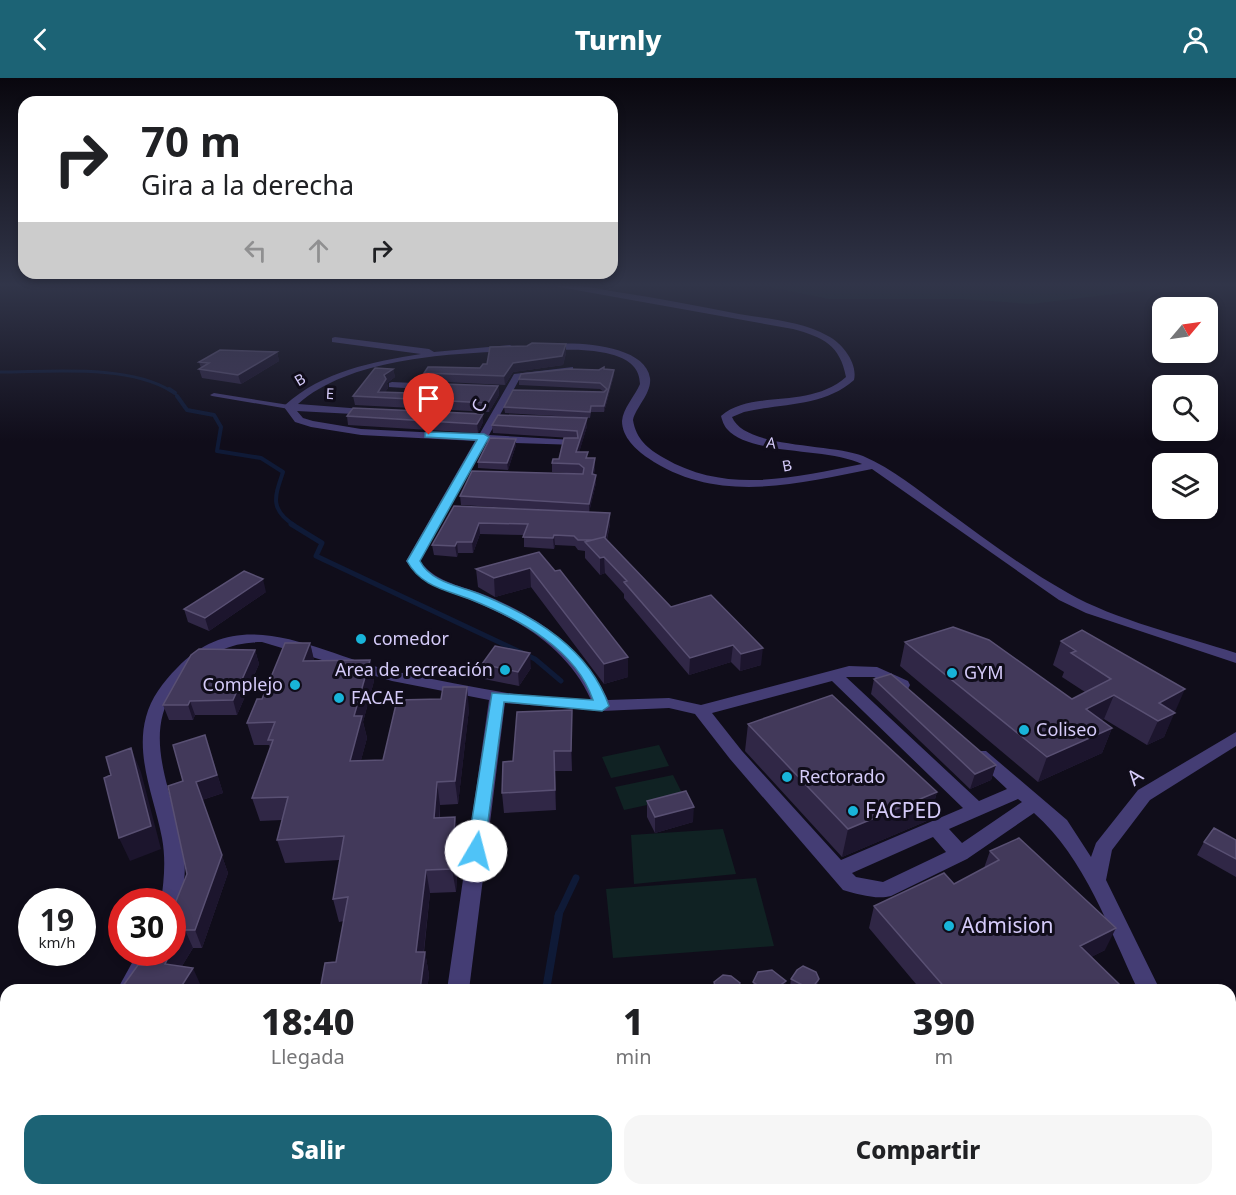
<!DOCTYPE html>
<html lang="es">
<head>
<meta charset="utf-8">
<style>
  :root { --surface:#fff; --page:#f6f6f6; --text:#202124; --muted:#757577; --accent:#1c6375 }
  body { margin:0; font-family:"Noto Sans",sans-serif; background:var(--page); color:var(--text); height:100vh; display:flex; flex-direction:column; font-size:22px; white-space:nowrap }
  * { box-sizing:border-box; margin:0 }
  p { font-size:20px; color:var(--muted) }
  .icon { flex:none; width:33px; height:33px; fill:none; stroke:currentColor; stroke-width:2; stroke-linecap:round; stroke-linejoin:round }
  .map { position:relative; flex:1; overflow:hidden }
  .details { position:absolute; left:0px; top:906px; width:1236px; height:212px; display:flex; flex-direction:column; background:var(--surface); border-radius:18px 18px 0 0; box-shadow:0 3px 9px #0003 }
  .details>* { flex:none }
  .top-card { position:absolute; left:18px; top:18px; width:600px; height:183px; border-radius:18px; box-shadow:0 3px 9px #0003; background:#fff; color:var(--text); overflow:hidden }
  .needle { width:39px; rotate:61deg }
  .tools { position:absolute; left:1152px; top:219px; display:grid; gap:12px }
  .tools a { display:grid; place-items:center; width:66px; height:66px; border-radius:12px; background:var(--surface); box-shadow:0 3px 9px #0003; font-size:30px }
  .speed { position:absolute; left:18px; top:810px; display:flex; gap:12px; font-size:30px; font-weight:700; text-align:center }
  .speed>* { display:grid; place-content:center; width:78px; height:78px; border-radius:50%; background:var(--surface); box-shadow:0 3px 9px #0003; line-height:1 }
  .speed small { font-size:15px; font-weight:400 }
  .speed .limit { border:9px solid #d22; background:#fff; color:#111 }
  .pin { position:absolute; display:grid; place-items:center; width:51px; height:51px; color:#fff; margin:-62px -26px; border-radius:50% 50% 50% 0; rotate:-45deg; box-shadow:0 0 6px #0007 }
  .pin .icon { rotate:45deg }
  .me { position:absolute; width:66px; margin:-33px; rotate:8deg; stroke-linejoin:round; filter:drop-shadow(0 0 4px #0008) }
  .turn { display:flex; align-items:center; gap:21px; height:126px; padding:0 24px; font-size:27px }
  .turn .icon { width:78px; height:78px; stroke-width:2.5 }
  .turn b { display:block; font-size:42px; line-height:51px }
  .lanes { display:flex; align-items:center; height:57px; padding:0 24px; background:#0003; justify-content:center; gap:30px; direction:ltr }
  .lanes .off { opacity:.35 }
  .eta { display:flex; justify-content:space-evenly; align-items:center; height:102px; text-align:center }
  .eta b { font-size:36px; font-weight:800; line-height:42px }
  .primary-button { display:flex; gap:12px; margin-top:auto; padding:12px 24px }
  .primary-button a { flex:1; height:69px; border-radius:18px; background:var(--accent); color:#fff; font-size:24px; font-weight:800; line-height:69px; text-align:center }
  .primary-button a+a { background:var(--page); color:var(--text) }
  header { display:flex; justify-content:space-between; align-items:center; height:78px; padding:0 24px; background:var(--accent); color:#fff; font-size:27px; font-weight:800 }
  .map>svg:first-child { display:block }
</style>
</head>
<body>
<header><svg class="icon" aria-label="back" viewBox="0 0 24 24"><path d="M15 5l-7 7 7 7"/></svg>Turnly<svg class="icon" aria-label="person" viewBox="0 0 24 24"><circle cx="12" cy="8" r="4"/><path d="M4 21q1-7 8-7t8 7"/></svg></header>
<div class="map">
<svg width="1236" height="1117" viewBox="0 0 1236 1117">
  <rect width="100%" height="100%" fill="#100d1a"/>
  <path fill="#102223" d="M759 207H1190L1031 226 961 221H829Z
    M659 667 669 688 611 700 602 679Z
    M673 697 684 719 624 732 615 709Z
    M723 751 736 796 634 806 631 757Z
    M756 800 774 868 613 880 606 811Z"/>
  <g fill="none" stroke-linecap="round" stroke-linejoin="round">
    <path stroke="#0f1a37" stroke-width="3" d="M0 294C50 294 128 286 171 313"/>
    <path stroke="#0f1a37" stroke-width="4" d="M169 311 175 315
      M177 318 187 332 214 337 221 349 217 373 261 380 283 394C275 418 269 431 294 447"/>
    <path stroke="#0f1a37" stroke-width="5" d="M291 446 322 465 316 478 535 581 561 603"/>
    <path stroke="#0f1a37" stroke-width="7" d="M558 838 576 800"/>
    <path stroke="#0f1a37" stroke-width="8" d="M546 912 559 836
      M564 1112 565 1117"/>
    <path fill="#443d74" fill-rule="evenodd" d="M214 315 289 327 293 329 289 331 212 318 210 317Z
      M1230 961 1236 964V980L1230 977Z
      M658 1112H676L677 1117H659Z
      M934 1112H952L954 1117H936Z"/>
    <path fill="#443d74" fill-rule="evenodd" d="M548 207C571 205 594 210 617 214 657 220 698 228 739 236 768 241 801 243 828 258 842 265 858 285 854 302 824 329 782 325 744 334L732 339C745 371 832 365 863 378 893 391 918 412 944 431 984 460 1025 491 1068 515 1115 542 1184 558 1236 575V585L1086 535 1059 522 872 391C796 406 717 427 648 380 636 372 622 359 622 343 623 330 635 318 640 306 640 267 572 272 546 272L543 271V267C569 263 645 265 650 300 652 315 636 329 633 342 636 361 648 371 664 380 727 417 795 399 862 386 827 369 751 378 727 351 724 348 722 342 721 338 751 311 809 332 846 299 840 267 823 259 793 251Z
      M335 259 429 271 434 274 510 267 515 270 510 273C444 276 349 281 298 326L376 332 377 334 372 337 297 333 303 340 313 343 361 351 479 357 514 296 573 289V293L570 294 520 300 489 357 573 362 577 363V367L486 364 420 483C434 503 458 507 480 515 534 536 583 568 608 622L669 620 701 627 849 588 877 589 908 603 910 607 908 611H896L874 599H846L979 723 1007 711 971 677 974 673H986L1067 742 1091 779 1096 765 1138 712 1236 654V668L1150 722 1112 772 1106 802 1160 912H1138C1109 851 1085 780 1034 735L967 781 891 818C877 822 857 816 843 812L730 681 695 636 669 630 602 633 505 625 469 912H447L489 622 392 603 262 564C233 564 209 574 189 595 184 601 178 606 174 612 134 671 192 742 184 803 183 813 182 822 178 830L172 832V824H161C164 802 166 782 162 760 155 722 135 679 146 639 151 620 163 604 177 590 243 520 322 579 398 594 436 602 475 610 514 616 539 620 566 620 591 622 569 572 522 543 473 523 446 512 423 508 406 483L475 363 361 357 311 349 295 344 284 329 285 327C323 293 372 284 421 276L332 264V260ZM832 603 963 730 841 782 742 673 712 635ZM1018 721 1022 724 962 765 949 751ZM933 759 946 774 883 804 856 799 852 795Z
      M392 304 435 306 440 309 435 312 389 309V305Z
      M138 874H160L140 912H117Z
      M1230 1048 1236 1051V1085L1230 1082Z
      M421 1112H447V1117H421Z"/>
  </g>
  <path fill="#302746" d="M566 266V275L563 287 513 294 505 307 425 303 424 295 480 290 527 268Z
    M277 274 279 283 241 306 202 300 199 291 201 290 199 284Z
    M393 291 395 299 387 305 388 310 385 314 411 315 498 308 499 317 489 334 355 327 353 318Z
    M604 291 614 297 604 334H591L590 340 505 335 504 329 604 314 600 311 519 307V301Z
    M347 338 483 344 478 355 348 347Z
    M492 347 587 348 579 374 588 380H595V389L594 396 596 405 589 434 610 446 607 462 671 529 711 517 761 587 740 593 731 584 689 597 624 520V516L605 495 600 497 585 480V473L578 472 575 468 555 467 554 471 524 469V457L480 456 473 475H458L457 479 434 477 432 467 454 428 556 433 461 427 460 418 580 396 552 394V385L559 381 571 360 493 355Z
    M516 361V367L508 392 478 390V384Z
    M539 474 628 579V599L604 606 531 509 495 519 478 509 476 491Z
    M266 514 209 553 188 544 184 531Z
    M1061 563 1174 634 1164 659 1147 667 1104 641 1101 642 1112 650 1102 675 1038 704 900 588 905 564 1072 621 1085 614 1062 599 1064 594 1053 587Z
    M310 565 314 583 370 582 374 603 363 644 367 660 361 682H383L469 631 458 726 440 727V740L455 739 459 761 456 814 430 815 424 874H425L429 897 427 912H320L336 884 344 843 339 844 333 821 340 782 285 785 277 762 282 742 260 743 252 720 270 670 269 667H254L247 645 262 621Z
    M255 572 259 586 237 637H195L193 642H169L163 627Z
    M482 586 531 590 519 608 484 601Z
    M874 601 996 687 991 702 970 711 871 616Z
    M748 646 937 714 929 742 842 779 745 673Z
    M572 652V693H555L556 732 504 735 502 715 513 683Z
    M205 657 223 715 202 722 228 795 202 870H193L182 888 201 908 144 887 172 874 187 796Z
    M647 723 693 744 655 755 647 739Z
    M1236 762V799L1197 777 1204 764Z
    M990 773 1105 872 1091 879 1122 909 1121 912H921L869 850 874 828 954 806 984 790Z
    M791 901H819L817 909 815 912H796L790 909Z
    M753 904 785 911 783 912H753Z
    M1090 1112H1188L1180 1117H1094Z"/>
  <path fill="#1c152d" d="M566 266V275L563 287 513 294 505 307 504 298 513 285Z
    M277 274 279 283 241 306 238 297Z
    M393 291 395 299 387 305 388 310 382 319 378 314 384 297Z
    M614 292V297L604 334V328Z
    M498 308 499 317 489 334 488 325Z
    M483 336V344L478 355 477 346Z
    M587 340V348L577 382 576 374Z
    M516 361V367L508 392 507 385Z
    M595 380V389L592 405V396Z
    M596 397V405L589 435V426Z
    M610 435V446L604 474V463Z
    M479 445 480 456 473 475 472 464Z
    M554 457 555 467 554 471 553 460Z
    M457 464 458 475 457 479 455 468Z
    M604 479 605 495 600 497V480Z
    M530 490 531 509 495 519 494 500Z
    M263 501 266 514 209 553 205 540Z
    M310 565 315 586 303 583Z
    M733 567 731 584 689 597 690 580Z
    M763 570 761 587 740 593 741 576Z
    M255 572 259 586 237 637 233 622Z
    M530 575 531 590 519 608 518 594Z
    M628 579V599L604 606V586Z
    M370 582 374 603 363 644 367 660 355 705 350 683 354 638Z
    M467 609 469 631 458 726 455 703Z
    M1185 611 1164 659 1147 667 1158 643 1159 625Z
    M1114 617 1104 641 1077 655 1086 631Z
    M190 623 195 637 193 642 188 627Z
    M572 632V693L571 673Z
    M1112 650 1102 675 1038 704 1047 679Z
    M205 657 223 715 202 722 228 795 202 870 195 852 196 704Z
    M131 670 141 694 161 771 130 783 119 760Z
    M554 673 555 693 556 732 555 712Z
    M996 687 991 702 970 711 975 696Z
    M437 704 440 727 438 763 434 740Z
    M937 714 929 742 842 779 848 751Z
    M694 729 693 744 655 755V739Z
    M455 739 459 761 456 814 452 791Z
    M426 792 430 815 421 897 416 874Z
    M1116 850 1105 872 1070 890 1080 868Z
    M185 852 193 870 173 903 165 886 171 874H172V873Z
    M425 874 429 897 427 912H420Z
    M193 890 201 908 198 912H179Z
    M819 901 817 909 815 912H813V909Z
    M786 903 785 911 783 912H775Z
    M249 1112H264L263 1117H247Z
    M383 1112H392L391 1117H382Z
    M1165 1112H1170L1166 1117H1157Z
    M1177 1112H1188L1180 1117H1172Z"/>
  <path fill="#42395a" stroke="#595073" stroke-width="1.5" d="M532 265 566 266 562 278 513 285 504 298 424 295 428 289H434L480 290 483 286H487L490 269 527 268Z
    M220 272 277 274 238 297 199 291 209 285 199 284Z
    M604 289V291L614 292 604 328H591L590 334 504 329 513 312 604 314 607 311 600 305 519 301 521 296 569 291 599 292Z
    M375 290 393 291 384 297 386 301 378 314 411 315 418 305 498 308 488 325 353 318Z
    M353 330 483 336 477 346 347 338Z
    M498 337 587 340 576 374H588L586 380H595L592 396 596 397 589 426 460 418 472 393 583 396 584 390 579 386 552 385 553 381H559L564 360H578L577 353 492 347Z
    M490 360 516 361 507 385 478 384Z
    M454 428 610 435 605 460 604 459 592 462H578L574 458 554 457 553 460 523 459 528 446 479 445 472 464H457L455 468 432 467Z
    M604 459 671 529 711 517 763 570 741 576 733 567 690 580 624 504 627 503 604 479 600 480 585 464Z
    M539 474 555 493 560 492 628 579 604 586 530 490 494 500 476 491Z
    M244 493 263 501 205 540 184 531Z
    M953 549 989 562 1072 621 1111 601 1071 575 1076 573 1061 563 1082 552 1185 611 1159 625 1175 635 1158 643 1114 617 1086 631 1112 650 1047 679 905 564Z
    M285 565H310L303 583 370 582 354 638H362L350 683 383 682 397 622 441 621 443 609H467L455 703 437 704 434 740 455 739 452 791 426 792 416 874H425L420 912H320L325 885 336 884 348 819 333 821 344 758 277 762 288 719 252 720 273 662H268L275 644 247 645 257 621H262Z
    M495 568 530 575 518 594 482 586Z
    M199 571 255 572 233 622 190 623 188 627H163L191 577Z
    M891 596 996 687 975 696 874 601Z
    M832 617 937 714 848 751 748 646Z
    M572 632 571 673H554L555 712 502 715 503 684 513 683 517 634Z
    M205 657 217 697 196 704 222 777 195 852H185L172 873V833L187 796 168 708 183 703 173 667Z
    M131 670 151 748 119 760 104 700 111 697 106 679Z
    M686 713 694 729 655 739 647 723Z
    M1214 750 1236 762V781L1204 764Z
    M1019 760 1116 850 1080 868 1122 909 1118 912H947L874 828 944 795 954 806 999 782 990 773Z
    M152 874H171L165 886 193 890 179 912H120L138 887H144Z
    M803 888 816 894 819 901 813 909 808 910 791 901 797 892Z
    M772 892 786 903 775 911H763L753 904 758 894Z
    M723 897 731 898 740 905 737 912H716L714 904Z
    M210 1112H249L247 1117H209Z
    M280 1112H383L382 1117H279Z
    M1120 1112H1165L1157 1117H1125Z"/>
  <linearGradient id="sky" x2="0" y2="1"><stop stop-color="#09070e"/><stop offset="0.57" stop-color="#313549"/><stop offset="1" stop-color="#313549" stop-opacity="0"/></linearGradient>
  <rect width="1236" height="363" fill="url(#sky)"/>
  <path fill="#4fc3f7" stroke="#337fa1" stroke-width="1.5" d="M429 354 484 356 489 359 420 483C431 505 461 508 482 517 536 539 589 571 609 628L602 633 504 624 484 773 482 778H469L467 773 492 615 593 622C576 571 519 541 472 522 447 512 421 509 407 483L477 362 425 359V355Z"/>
  <g fill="#18b4d9" stroke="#100d1a" stroke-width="2">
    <circle cx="361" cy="561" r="6"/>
    <circle cx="505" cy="592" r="6"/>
    <circle cx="952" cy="595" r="6"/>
    <circle cx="295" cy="607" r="6"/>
    <circle cx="339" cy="620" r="6"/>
    <circle cx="1024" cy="652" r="6"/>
    <circle cx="787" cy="699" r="6"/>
    <circle cx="853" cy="733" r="6"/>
    <circle cx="949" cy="848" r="6"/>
  </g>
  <g text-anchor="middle" stroke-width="6" stroke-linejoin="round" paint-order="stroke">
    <g font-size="15" fill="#d5cbf9" stroke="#100d1a">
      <text transform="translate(300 302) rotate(-31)" y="5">B</text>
      <text transform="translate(330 316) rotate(3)" y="5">E</text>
      <text transform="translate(771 365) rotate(7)" y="5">A</text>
      <text transform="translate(787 388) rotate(-11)" y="5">B</text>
    </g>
    <g font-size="18" fill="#d5cbf9" stroke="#100d1a">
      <text transform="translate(479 328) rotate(-64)" y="6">C</text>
    </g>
    <g font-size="18" fill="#d5cbf9" stroke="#100d1a" text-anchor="start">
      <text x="373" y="567">comedor</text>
      <text x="493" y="598" text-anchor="end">Area de recreación</text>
      <text x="964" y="601">GYM</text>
      <text x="283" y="613" text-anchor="end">Complejo</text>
      <text x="351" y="626">FACAE</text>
      <text x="1036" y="658">Coliseo</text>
      <text x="799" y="705">Rectorado</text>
    </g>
    <g font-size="21" fill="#d5cbf9" stroke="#100d1a">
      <text transform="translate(1135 699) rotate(-39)" y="7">A</text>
    </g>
    <g font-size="21" fill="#d5cbf9" stroke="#100d1a" text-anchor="start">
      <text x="865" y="740">FACPED</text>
      <text x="961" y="855">Admision</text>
    </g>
  </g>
</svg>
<div class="tools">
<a><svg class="needle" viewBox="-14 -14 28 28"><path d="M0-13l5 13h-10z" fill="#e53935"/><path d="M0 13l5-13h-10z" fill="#757577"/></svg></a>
<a><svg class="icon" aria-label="search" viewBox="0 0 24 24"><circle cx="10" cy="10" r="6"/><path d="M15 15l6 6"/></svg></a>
<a><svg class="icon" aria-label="layers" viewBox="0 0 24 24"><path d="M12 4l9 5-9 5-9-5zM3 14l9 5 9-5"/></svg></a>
</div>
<div class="speed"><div>19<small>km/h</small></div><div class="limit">30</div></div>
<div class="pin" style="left:429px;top:357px;background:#d93025"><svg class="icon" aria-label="arrive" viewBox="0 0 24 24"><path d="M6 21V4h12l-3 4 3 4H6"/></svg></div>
<svg class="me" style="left:476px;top:773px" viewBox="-20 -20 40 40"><circle r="19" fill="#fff"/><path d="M0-13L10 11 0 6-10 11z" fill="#4fc3f7"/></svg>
<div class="top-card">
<div class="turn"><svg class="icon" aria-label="right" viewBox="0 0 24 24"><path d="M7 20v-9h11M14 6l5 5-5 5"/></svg><div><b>70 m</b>Gira a la derecha</div></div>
<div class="lanes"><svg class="icon off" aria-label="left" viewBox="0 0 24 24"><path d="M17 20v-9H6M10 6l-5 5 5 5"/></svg><svg class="icon off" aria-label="ahead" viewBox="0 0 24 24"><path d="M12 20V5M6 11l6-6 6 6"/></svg><svg class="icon" aria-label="right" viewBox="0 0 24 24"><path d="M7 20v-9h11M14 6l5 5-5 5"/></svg></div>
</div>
<section class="details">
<div class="eta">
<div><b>18:40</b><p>Llegada</p></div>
<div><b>1</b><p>min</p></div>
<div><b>390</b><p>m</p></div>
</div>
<div class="primary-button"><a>Salir</a><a>Compartir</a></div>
</section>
</div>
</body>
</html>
